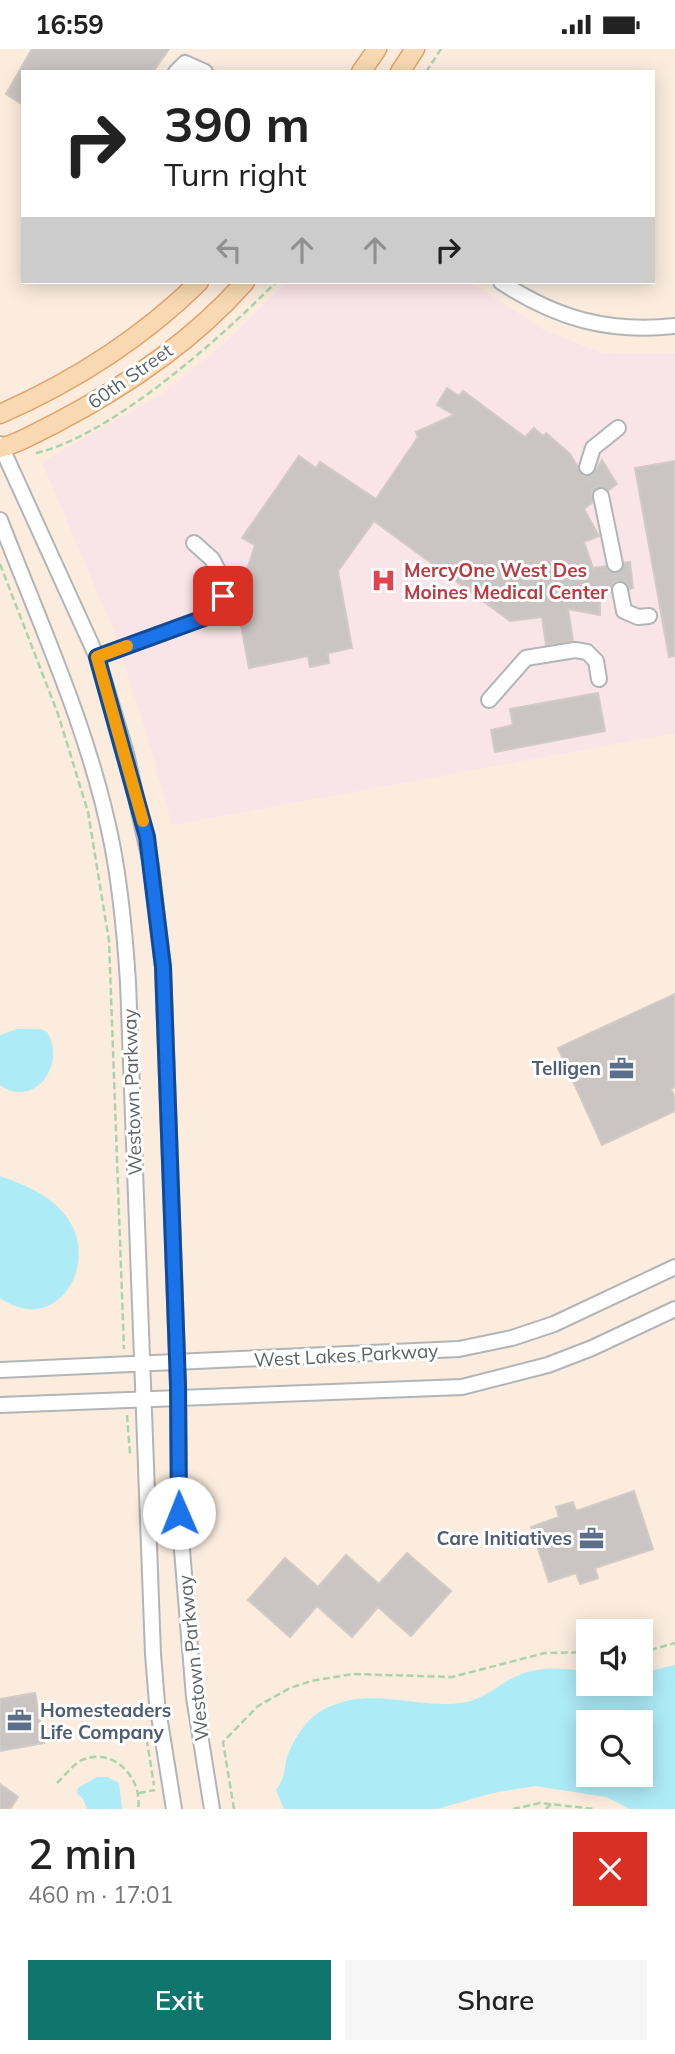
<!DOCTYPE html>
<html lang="en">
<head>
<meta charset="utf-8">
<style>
  :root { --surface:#fff; --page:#f6f6f6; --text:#222; --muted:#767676; --accent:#0f766e }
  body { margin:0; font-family:Mulish,sans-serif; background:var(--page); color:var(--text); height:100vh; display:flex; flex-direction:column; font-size:26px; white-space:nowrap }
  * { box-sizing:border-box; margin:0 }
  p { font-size:23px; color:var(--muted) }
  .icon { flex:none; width:38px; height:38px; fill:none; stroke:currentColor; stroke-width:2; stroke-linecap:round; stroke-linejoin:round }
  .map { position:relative; height:1760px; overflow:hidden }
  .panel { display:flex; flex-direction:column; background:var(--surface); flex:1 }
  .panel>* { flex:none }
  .hud { position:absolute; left:21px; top:21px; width:634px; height:214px; border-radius:0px; box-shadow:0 4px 18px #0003; background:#fff; color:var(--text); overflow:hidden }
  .tools { position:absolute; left:576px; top:1570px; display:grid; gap:14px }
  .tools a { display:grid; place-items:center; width:77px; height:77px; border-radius:0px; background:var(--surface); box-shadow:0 4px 18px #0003; font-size:35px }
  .pin { position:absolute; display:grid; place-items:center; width:60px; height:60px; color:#fff; margin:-30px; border-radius:14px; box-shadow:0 4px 10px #0006 }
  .me { position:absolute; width:77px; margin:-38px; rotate:359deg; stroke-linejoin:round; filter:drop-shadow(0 0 5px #0008) }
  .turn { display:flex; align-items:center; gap:24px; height:147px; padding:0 28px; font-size:32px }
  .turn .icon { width:91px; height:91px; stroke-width:2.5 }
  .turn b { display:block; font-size:49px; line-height:60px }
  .lanes { display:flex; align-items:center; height:66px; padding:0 28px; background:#0003; justify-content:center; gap:35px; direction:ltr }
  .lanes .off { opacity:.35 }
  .round { display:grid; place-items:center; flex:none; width:74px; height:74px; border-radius:0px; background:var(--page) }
  .overview { display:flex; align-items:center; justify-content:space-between; height:119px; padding:0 28px }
  h1 { font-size:42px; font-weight:600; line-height:52px }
  .action { display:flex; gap:14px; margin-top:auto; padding:14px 28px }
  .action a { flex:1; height:80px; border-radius:0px; background:var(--accent); color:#fff; font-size:28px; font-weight:600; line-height:80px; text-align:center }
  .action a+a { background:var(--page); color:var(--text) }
  .status { display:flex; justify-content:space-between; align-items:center; height:49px; padding:0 35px; background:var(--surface); direction:ltr }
  .status svg { height:19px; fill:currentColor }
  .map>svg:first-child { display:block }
</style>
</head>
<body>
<div class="status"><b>16:59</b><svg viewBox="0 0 49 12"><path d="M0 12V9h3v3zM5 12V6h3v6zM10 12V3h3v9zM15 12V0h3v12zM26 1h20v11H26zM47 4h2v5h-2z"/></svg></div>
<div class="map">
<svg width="675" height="1760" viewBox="0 0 675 1760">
  <rect width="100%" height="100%" fill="#eeeae6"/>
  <path fill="#fbecde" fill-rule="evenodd" d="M0 0H675V1760H0ZM23 23H653V233H23ZM588 1582H640V1634H588ZM588 1673H640V1726H588Z"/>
  <path fill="#f9e4e8" d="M287 233H471L542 280 601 304 675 305V684L172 776 146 683 113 580 42 413 162 345 227 292Z"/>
  <path fill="#adebf7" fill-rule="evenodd" d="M17 980H40L47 983C67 1014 35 1061 0 1036V986Z
    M0 1127C25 1136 53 1147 68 1170 100 1216 56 1288 0 1249Z
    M675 1616V1760H630L606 1748 535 1737 493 1744 437 1760H284L276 1741C284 1730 284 1725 286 1712 289 1698 304 1674 315 1666 362 1633 409 1660 461 1654 484 1651 498 1635 519 1626 541 1617 565 1620 588 1622V1634H640L641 1624ZM640 1673V1726H588V1673Z
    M97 1728H107L119 1734 122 1760H87L83 1750 77 1744 78 1739Z"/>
  <path fill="#cac5c2" stroke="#d2cac5" stroke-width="2" d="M32 0H169L153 23H23V56L6 45Z
    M447 339 459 347 463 342 525 388 534 379 543 387 546 384 570 405 583 427 593 425 602 411 617 435 609 441 598 438 592 443 593 453 584 460 599 487 584 493 593 519 606 517 608 522 616 524 622 522 624 514 630 513 633 539 630 540 627 534 619 532 613 534 611 543 600 544V566L568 560 573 592 546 596 542 568 510 572 374 472 338 522 352 599 328 604 329 614 310 618 308 607 249 619 235 545H232L228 539 220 538 213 548 206 550 203 531 211 528 216 533 224 534 228 529 229 522 248 518 255 496 242 489 299 407 316 419 320 413 376 450 418 388 416 383 454 366 437 356Z
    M675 412V607L669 608 635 419Z
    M598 644 605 682 495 703 491 681 513 676 510 660Z
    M675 945V1038L671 1040 675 1049V1062L602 1096 558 999Z
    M634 1442 653 1500 595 1519 598 1529 580 1535 576 1524 549 1533 531 1478 559 1468 556 1458 573 1453 576 1462Z
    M407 1504 451 1542 411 1587 378 1558 352 1588 317 1557 290 1588 248 1551 285 1509 318 1538 346 1506 379 1535Z
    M35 1644 44 1694 0 1702V1650Z
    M0 1735 18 1748 10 1760H0Z"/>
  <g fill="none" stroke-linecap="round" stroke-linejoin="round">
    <path stroke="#cac8c6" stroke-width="14" stroke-dasharray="14 7" stroke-linecap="butt" d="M587 418 601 447
      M615 515 620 541
      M220 525 223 547"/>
    <defs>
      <path id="minor" d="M176 23 185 14 205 23
        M501 233C557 270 609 284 675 277
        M0 395 97 608 126 704 151 816 163 918 178 1336 179 1464 194 1648 212 1760
        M587 418 593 399 618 379
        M601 447 615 515
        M0 471C41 577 90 683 112 795 121 841 125 887 128 933L153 1605 157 1654 174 1760
        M194 494 212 510 220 525
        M620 541 624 562 638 568 649 567
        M97 608 212 566 222 555 223 547
        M489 651 526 609 575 601 587 603 596 612 599 630
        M0 1321 459 1300 512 1289 554 1275 675 1218
        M0 1356 462 1338 548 1316 592 1299 675 1260"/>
      <path id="major" d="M361 23 377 0
        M400 23 415 0
        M0 365C73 333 143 288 199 233
        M0 399C18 395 37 383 54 375 123 339 193 292 245 233"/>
    </defs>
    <use href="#minor" stroke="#b1b5b7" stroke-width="18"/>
    <use href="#major" stroke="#e4a069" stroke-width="21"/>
    <path stroke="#a9d4a9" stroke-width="2.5" stroke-dasharray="7 3.5" stroke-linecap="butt" d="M426 23 441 0
      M36 404C111 387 221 289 276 233
      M0 515 58 665 88 763 109 892 124 1300
      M127 1366 130 1405
      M640 1604 675 1594
      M145 1680 154 1736
      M57 1734C65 1727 72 1716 82 1711 114 1697 143 1730 138 1760
      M139 1744 155 1741
      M234 1760 223 1693 258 1657 290 1639 311 1632 353 1625 452 1628 545 1604 588 1603
      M513 1760 540 1754 595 1760
      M546 1760 551 1755"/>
    <use href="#minor" stroke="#fff" stroke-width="14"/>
    <use href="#major" stroke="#f8d9b1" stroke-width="18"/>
  </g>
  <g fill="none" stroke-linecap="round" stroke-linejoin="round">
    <defs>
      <path id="route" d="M179 1464 178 1336 163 918 147 788 97 608 212 566 222 555 223 547"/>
    </defs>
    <use href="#route" stroke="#114b97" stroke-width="18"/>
    <use href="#route" stroke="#1a73e8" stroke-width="12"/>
    <path stroke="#f59e0b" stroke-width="12" d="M127 597 97 608 143 772"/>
  </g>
  <defs>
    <symbol id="hospital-bare" viewBox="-9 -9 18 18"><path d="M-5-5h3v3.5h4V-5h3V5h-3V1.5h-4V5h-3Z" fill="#e0444e" stroke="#fff" stroke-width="2.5" paint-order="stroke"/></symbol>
    <symbol id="office-bare" viewBox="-9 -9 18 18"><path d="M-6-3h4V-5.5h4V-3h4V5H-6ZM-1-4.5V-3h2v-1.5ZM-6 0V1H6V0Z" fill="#5c6f8a" stroke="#fff" stroke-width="2.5" paint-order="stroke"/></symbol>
  </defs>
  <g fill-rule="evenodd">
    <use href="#hospital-bare" x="366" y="514" width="35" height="35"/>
    <use href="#office-bare" x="604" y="1002" width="35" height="35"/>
    <use href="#office-bare" x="574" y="1472" width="35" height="35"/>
    <use href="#office-bare" x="2" y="1654" width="35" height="35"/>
  </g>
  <g text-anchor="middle" stroke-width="6" stroke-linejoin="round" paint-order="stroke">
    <g font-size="19" fill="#5d6365" stroke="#fff">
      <text transform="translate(130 327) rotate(-35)" y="7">60th Street</text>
      <text transform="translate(132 1043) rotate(-92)" y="7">Westown Parkway</text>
      <text transform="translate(346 1306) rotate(-3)" y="7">West Lakes Parkway</text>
      <text transform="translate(193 1609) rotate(-96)" y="7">Westown Parkway</text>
    </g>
    <g font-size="19" font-weight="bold" fill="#be3a42" stroke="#fff" text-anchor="start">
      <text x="404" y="528">MercyOne West Des<tspan x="404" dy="22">Moines Medical Center</tspan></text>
    </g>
    <g font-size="19" font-weight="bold" fill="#4e5e75" stroke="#fff" text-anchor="end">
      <text x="601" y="1026">Telligen</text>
      <text x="572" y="1496">Care Initiatives</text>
      <text x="40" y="1668" text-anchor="start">Homesteaders<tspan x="40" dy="22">Life Company</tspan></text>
    </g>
  </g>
</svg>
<div class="tools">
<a><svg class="icon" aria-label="sound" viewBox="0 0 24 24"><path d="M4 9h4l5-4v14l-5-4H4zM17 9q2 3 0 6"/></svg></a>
<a><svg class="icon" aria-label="search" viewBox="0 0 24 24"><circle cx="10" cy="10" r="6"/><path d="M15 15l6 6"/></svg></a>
</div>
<div class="pin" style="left:223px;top:547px;background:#d93025"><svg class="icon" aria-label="arrive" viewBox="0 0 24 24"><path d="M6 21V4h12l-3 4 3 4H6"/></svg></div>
<svg class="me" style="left:179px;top:1464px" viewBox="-20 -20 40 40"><circle r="19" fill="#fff"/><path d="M0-13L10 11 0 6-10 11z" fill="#1a73e8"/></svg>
<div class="hud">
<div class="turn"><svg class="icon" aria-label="right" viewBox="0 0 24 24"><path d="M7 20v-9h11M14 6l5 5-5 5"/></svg><div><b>390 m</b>Turn right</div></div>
<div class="lanes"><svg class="icon off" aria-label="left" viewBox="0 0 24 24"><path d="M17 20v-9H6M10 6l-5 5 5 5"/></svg><svg class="icon off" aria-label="ahead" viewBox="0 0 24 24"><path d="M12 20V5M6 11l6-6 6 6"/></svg><svg class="icon off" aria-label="ahead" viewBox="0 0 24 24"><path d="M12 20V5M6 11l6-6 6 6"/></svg><svg class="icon" aria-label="right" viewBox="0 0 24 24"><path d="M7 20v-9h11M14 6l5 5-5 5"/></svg></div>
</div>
</div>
<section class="panel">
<div class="overview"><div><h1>2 min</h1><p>460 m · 17:01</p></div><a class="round" style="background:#d93025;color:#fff"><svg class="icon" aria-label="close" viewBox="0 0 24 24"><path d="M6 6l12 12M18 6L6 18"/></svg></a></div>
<div class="action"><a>Exit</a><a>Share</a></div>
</section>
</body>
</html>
